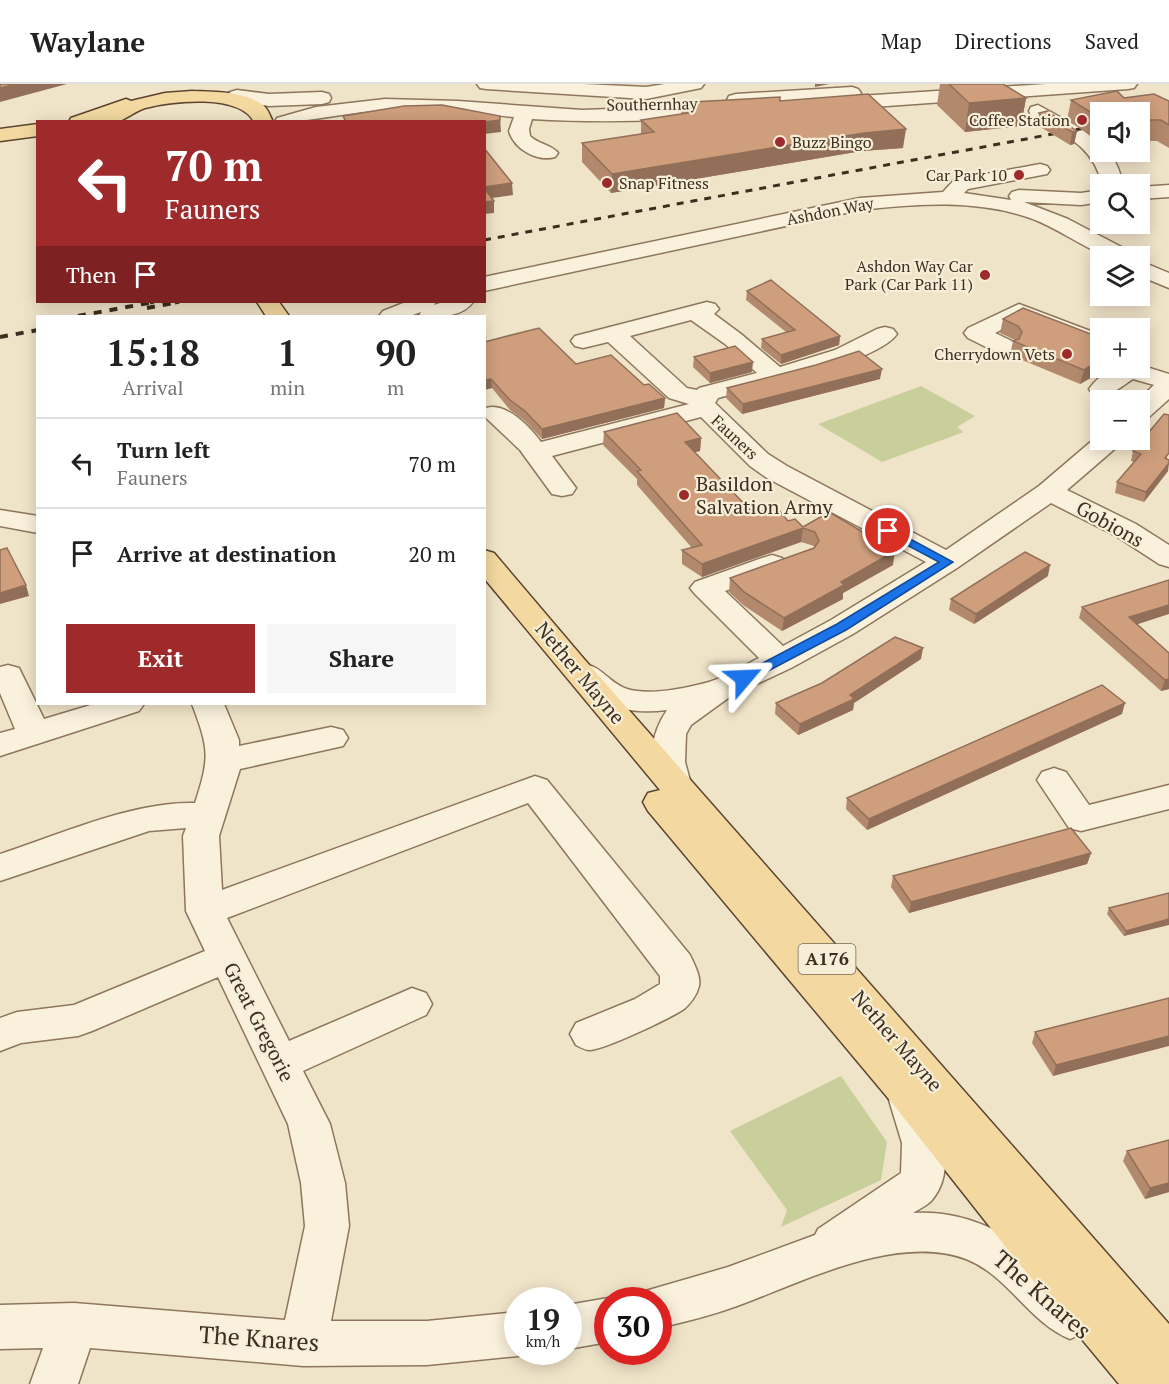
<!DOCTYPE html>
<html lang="en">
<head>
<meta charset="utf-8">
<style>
  :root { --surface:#fff; --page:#f6f6f6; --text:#222; --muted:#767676; --line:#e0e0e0; --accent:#9e2a2b }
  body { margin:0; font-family:"PT Serif",serif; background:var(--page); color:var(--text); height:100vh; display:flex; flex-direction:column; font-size:22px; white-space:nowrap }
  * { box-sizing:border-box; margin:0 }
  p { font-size:20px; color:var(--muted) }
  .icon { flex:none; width:33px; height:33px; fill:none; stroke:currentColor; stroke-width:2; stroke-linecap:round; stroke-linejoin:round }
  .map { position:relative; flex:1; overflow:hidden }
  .sheet { position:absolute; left:36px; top:231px; width:450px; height:390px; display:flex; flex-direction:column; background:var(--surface); border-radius:0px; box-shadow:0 3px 15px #0003 }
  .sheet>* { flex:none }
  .banner { position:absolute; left:36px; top:36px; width:450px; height:183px; border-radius:0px; box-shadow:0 3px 15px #0003; background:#9e2a2b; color:#fff; overflow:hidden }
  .buttons { position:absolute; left:1090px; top:18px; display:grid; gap:12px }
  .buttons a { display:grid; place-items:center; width:60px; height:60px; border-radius:0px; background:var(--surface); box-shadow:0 3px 15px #0003; font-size:30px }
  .speed { position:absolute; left:504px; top:1203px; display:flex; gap:12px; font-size:30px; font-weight:700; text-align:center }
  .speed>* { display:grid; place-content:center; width:78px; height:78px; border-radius:50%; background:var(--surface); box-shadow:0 3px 15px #0003; line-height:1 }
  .speed small { font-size:15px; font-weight:400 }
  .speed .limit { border:9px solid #d22; background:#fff; color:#111 }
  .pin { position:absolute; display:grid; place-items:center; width:51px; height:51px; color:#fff; margin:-26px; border:3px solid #fff; border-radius:50%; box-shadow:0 2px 6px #0007 }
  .me { position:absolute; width:66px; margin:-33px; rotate:64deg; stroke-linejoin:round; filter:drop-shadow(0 0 4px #0008) }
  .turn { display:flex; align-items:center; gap:21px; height:126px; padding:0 30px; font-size:27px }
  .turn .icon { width:78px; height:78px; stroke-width:2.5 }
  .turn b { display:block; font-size:42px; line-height:51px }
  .then { display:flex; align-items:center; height:57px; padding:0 30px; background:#0003; gap:12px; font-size:22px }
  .eta { display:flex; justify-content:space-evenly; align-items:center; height:102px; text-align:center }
  .eta b { font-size:36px; font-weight:700; line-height:42px }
  .action { display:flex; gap:12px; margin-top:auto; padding:12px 30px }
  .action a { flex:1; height:69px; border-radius:0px; background:var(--accent); color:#fff; font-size:24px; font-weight:700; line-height:69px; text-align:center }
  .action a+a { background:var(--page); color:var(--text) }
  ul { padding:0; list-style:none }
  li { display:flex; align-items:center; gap:18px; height:90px; padding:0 30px; border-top:2px solid var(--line) }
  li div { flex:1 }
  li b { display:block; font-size:22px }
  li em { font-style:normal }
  header { display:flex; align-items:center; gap:36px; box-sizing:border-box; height:84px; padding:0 30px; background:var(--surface); border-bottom:2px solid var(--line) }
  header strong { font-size:28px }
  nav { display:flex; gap:33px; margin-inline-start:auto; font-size:21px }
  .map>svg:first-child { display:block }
</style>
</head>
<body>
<header>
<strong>Waylane</strong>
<nav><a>Map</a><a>Directions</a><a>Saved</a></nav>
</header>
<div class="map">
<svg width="1169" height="1300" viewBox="0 0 1169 1300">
  <rect width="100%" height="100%" fill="#f0e4c8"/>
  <path fill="#c9cf9b" d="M921 302 975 332 957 343 964 348 882 378 818 340Z
    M841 992 887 1058 881 1096 781 1143 787 1126 730 1047Z"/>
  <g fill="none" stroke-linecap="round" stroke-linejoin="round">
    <defs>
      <path id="minor" d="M477 0H584L646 3 665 0H704L701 4 646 15 486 5 480 4Z
        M1046 0H1137L1134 4 1128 5 830 26 823 24 821 20 823 16 736 22 729 20 727 16 729 12 736 10 852 3 858 5 861 9 859 12Z
        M237 6 269 10 322 8 329 10 331 14 329 18 322 20 269 22 230 16 228 12 230 8Z
        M385 15 458 17 582 26 725 21 732 23 734 27 732 31 725 33C661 37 597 39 532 35L529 45 530 52C538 60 552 61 558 69L555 73C537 78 514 65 509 47L514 33C471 29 428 25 385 26 347 28 312 38 275 38L277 34 316 23Z
        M1038 21 1080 44 1101 60V68H1108C1116 77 1121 88 1122 100H1102C1093 61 1064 51 1031 31L1029 27 1031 23Z
        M1040 80 1047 82 1050 86 1047 90 968 105 964 109 1011 116 1009 112 1012 108 1019 106 1081 109 1101 106V118L1081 121 1024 118 1068 135 1129 167 1132 172C1123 172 1112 174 1104 171 1079 161 1056 143 1030 134 975 115 916 120 860 126L484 207V193L860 114 943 108 954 96Z
        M1169 101V113L1140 115V103Z
        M1140 177 1169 189V204L1140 192Z
        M406 218H436L434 221 443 218H473C461 235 437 232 419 232L421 228 410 232H379L383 227Z
        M707 218 715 220 719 225 714 230 741 250 780 283 835 266 877 245 885 243 893 245 897 250C877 279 755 304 718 314L715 319 768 370 787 382 946 466 1039 402 1100 350 1101 356H1122L1118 362 1067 406 1136 440 1169 461V483L1159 480 1116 452 1051 419 957 484 853 550 791 584 731 612 691 641 686 650 685 678 691 700 686 708 674 712 662 708C646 682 650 651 667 626 630 631 588 622 566 589L571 582C599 574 604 597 627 605 650 612 687 604 709 598 726 593 743 582 759 574L695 510 690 504 695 498 762 474 772 471 782 474 787 480 782 486 725 507 783 562 831 536 926 478 767 394 750 382 701 333 552 372 576 404 572 410 562 412 552 410 520 366 484 332 486 324C506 318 529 342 541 358L689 320 669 314 608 258 583 264 575 262 571 257 575 252ZM691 236 725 260 757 289 699 304 697 306 687 304 630 252Z
        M1019 220 1101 251V267L1020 236 995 249 1014 258 1017 263 1014 268 1005 270 996 268 968 254 964 249 968 244Z
        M1140 281 1169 290V315L1149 333 1140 336V316H1138L1154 301 1133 295C1119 304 1110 314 1093 310L1089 305C1102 286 1119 284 1140 284Z
        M0 426 38 432V449L0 442Z
        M8 581 19 584 44 635 94 620H144L139 627 0 672V649L15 645 0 609V583Z
        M192 620H224L239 656V662L331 643 343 646 348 654 343 662 240 685 219 752 222 806 535 692 547 696 690 871C694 880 701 892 699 902 697 911 690 920 684 925 671 934 602 967 589 966 585 966 580 963 576 961L570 950 576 939 635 915 660 900V892L528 719 227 834 289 957 412 904 426 909 432 920 426 931 303 987 330 1040 345 1099 349 1142 331 1237H427L518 1228V1268H530L518 1272 427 1281 303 1282 90 1264 78 1300H30L43 1264 0 1265V1221L74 1219 285 1236 305 1142 301 1099 288 1040 218 893 92 947 78 952 21 959 0 967V934L17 928 74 921 205 867 186 827 183 752 186 744 149 747 0 797V770C59 751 133 717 195 719 210 673 209 665 192 620Z
        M1054 684 1066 688 1089 721 1169 701V725L1081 747 1069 744 1037 696 1042 688Z
        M910 999 925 1004C940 1034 958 1085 932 1116 928 1121 919 1125 913 1129 969 1125 1019 1154 1058 1191 1072 1204 1085 1215 1093 1233L1086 1248 1070 1255C1029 1239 1008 1191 966 1175 896 1149 803 1198 737 1222 712 1231 685 1238 658 1244V1216H638L642 1208 728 1183 815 1151 818 1145 901 1089 902 1059 889 1016 895 1004Z
        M608 1214 614 1216H608V1258L568 1265V1221Z"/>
      <path id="major" d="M192 7C215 8 244 7 263 21 268 25 270 32 273 38H254C240 9 171 17 145 24 135 27 125 36 116 38 101 39 84 38 69 38L71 34 126 15 131 17 165 9Z
        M38 40V52L0 57V45Z
        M257 218H279L289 232H266Z
        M484 466 494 469 584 575 1169 1240V1300H1119L1012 1171 893 1020 648 727 643 718 648 709 660 706 484 494Z"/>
    </defs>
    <use href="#minor" stroke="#8d765c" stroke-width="3"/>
    <use href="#major" stroke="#5b4430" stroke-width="3"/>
    <use href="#minor" fill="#faf1dc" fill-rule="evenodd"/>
    <use href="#major" fill="#f3d9a0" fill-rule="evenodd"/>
    <path stroke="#3d2e20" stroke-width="3" stroke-dasharray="7 7" stroke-linecap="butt" d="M484 156 1101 41
      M150 219 154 218
      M175 219 179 218"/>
    <path stroke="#3d2e20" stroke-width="4" stroke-dasharray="8 8" stroke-linecap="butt" d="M147 224 179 218
      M78 232 154 218
      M0 253 38 246"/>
  </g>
  <path fill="#b2896c" d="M940 0H1003L1026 14 1021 42 965 48 937 21Z
    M1124 14 1169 17V64L1157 57H1143L1140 55V28H1101V55L1097 56 1067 36 1071 16Z
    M780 17 903 64 862 67 611 109 582 78V59L641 50V36L681 30 682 24 693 23V18Z
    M1039 29 1077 47 1074 60 1070 61 1037 41Z
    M747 207 840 252 839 261 781 280 761 264 762 255 786 248 746 216Z
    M1003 235 1101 284H1108L1080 300 1010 271 1013 257 1015 256 1000 249Z
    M484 258 576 280 644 301 665 314 664 324 542 355 525 337 510 326 492 304 484 306Z
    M694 273 752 288 710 299 693 283Z
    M880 295 742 330 726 314 727 304Z
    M1164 330 1168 387 1144 418 1115 409 1117 398 1134 378 1131 377 1133 367Z
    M604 348 701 354 700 367 695 368 753 429 788 437 893 481 843 509V515L782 547 743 521 729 508 730 494 814 464V462L801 458 702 493 682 480V466L692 464 637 401V395L603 361Z
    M1048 492 974 540 949 526 951 515Z
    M1082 523 1137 541 1169 569V605L1161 607 1079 534Z
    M921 575 854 619 853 626 798 651 775 630 776 619Z
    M1122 630 867 746 846 725 847 714Z
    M1091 769 1087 780 909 829 891 803 893 792Z
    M1169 809 1124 852 1107 830 1109 824Z
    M1169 914 1053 992 1032 959 1035 948Z
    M1127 1067 1169 1108 1145 1115 1123 1077Z"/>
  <path fill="#916f58" d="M16 0H67L0 18V4Z
    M815 0H829L815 3Z
    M1026 14 1021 42 965 48 969 19Z
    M500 32 501 48 484 50V38Z
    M1101 37V55L1097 56Z
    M906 45 903 64 862 67 611 109 612 90 864 49Z
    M1077 47 1074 60 1070 61 1072 48Z
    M512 99 513 111 485 115 484 103Z
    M494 117V129L484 130V118Z
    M840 252 839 261 781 280V271Z
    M1101 275V284H1108L1080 300 1084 286Z
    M753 278 752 288 710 299V289Z
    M882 285 880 295 742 330 743 320Z
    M491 295 492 304 484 306V296Z
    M665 314 664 324 542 355V345Z
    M701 354 700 367 685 371V358Z
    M1169 379 1168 387 1144 418 1146 408Z
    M803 444 801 458 702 493V480Z
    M895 467 893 481 843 509V515L782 547 784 534 841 498Z
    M1050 481 1048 492 974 540 976 530Z
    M26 501 29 512 0 520V509Z
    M1169 521V530L1126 544 1129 533Z
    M923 564 921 575 854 619 853 626 798 651 800 640 850 611Z
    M1169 595V605L1161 607 1165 596Z
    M1125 619 1122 630 867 746 869 735Z
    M1091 769 1087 780 909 829 911 818Z
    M1169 835V841L1124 852 1126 847Z
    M1169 952V962L1053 992 1056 981Z
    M1169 1099V1108L1145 1115 1150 1104Z"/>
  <path fill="#cf9f7d" stroke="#916f58" stroke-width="1.5" d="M0 0H16L0 4Z
    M949 0H1003L1026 14 969 19Z
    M1117 7 1124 14 1154 10 1169 17V41L1161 36H1148L1140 32V28H1101V35L1071 16Z
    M868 10 906 45 864 49 612 90 582 59 654 48 641 36 688 29 682 24 696 23 693 18 780 13V17Z
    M442 21 500 32V36L484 38H346L343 32 404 22Z
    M1047 27 1077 47 1072 48 1039 29Z
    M484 64 512 99 484 103Z
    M484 104 494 117 484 118Z
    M771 196 840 252 781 271 762 255 795 246 747 207Z
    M1023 224 1101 254V275L1084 286 1013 257 1019 255 1022 248 1018 242 1003 235Z
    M539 244 576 280 611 271 644 301 649 300 665 314 542 345 525 327 510 316 491 295 484 296V258Z
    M735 262 753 278 710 289 694 273Z
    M859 267 882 285 743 320 727 304 816 281Z
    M677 329 701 354 685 358 753 429 776 423 788 437 795 435 803 443 829 428 895 467 841 498 844 501 784 534 744 508 730 494 814 464 819 457 815 448 803 444 702 480 682 466 702 461 637 387 641 386 604 348Z
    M1164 330 1169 331V369L1165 374 1169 376V379L1146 408 1117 398 1141 370 1133 367Z
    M7 464 26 501 0 509V466Z
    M1025 468 1050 481 976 530 951 515Z
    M1169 496V521L1129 533 1169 569V595L1165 596 1082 523Z
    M895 553 923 564 850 611 854 615 800 640 776 619 822 599Z
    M1102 601 1125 619 869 735 847 714Z
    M1071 744 1091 769 911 818 893 792Z
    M1169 809V835L1126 847 1109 824Z
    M1169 914V952L1056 981 1035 948Z
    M1169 1056V1099L1150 1104 1127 1067Z"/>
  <path fill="#1a73e8" stroke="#114b97" stroke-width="1.5" d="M888 443 953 478 846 546 749 597H740L738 594 740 591 837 540 939 478 884 449 882 447Z"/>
  <g fill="#9e2a2b" stroke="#f7eed8" stroke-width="2">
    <circle cx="1082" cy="36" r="6"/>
    <circle cx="780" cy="58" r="6"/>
    <circle cx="1019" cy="91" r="6"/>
    <circle cx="607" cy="99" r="6"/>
    <circle cx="985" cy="191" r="6"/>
    <circle cx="1067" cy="270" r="6"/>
    <circle cx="684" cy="411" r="6"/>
  </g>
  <g text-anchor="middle" stroke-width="4.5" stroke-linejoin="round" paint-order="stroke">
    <g font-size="16" fill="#3d2e20" stroke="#f7eed8">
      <text transform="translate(652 20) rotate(-1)" y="6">Southernhay</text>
      <text transform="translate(830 127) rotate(-11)" y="6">Ashdon Way</text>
      <text transform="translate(735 353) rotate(43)" y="6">Fauners</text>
    </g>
    <g font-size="16" fill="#3d2e20" stroke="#f7eed8" text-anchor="end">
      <text x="1070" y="42">Coffee Station</text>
      <text x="792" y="64" text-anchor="start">Buzz Bingo</text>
      <text x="1007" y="97">Car Park 10</text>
      <text x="619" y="105" text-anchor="start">Snap Fitness</text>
      <text x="973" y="188">Ashdon Way Car<tspan x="973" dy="18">Park (Car Park 11)</tspan></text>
      <text x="1055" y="276">Cherrydown Vets</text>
    </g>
    <rect fill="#f7eed8" stroke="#756857" stroke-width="1.5" x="798.5" y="860" width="57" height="30" rx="4.5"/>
    <g font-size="18" font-weight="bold" fill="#3d2e20">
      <text x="827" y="881">A176</text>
    </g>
    <g font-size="20" fill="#3d2e20" stroke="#f7eed8" text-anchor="start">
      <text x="696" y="407">Basildon<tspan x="696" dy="23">Salvation Army</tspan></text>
    </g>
    <g font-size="20" fill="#3d2e20" stroke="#f7eed8">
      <text transform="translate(1110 440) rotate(29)" y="7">Gobions</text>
      <text transform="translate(580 589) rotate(50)" y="7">Nether Mayne</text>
      <text transform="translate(259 938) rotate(63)" y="7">Great Gregorie</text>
      <text transform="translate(897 957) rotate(49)" y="7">Nether Mayne</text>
    </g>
    <g font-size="24" fill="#3d2e20" stroke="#f7eed8">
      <text transform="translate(1042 1211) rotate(41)" y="8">The Knares</text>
      <text transform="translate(259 1255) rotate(4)" y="8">The Knares</text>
    </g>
  </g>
</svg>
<div class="buttons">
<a><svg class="icon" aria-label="sound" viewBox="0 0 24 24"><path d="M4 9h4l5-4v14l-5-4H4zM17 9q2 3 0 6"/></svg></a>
<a><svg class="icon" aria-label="search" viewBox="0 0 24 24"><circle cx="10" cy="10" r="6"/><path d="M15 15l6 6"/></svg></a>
<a><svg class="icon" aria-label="layers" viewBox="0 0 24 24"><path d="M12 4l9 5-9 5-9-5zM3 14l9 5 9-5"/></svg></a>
<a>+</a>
<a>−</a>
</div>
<div class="speed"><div>19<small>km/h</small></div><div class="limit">30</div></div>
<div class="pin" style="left:888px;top:447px;background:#d93025"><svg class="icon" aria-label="arrive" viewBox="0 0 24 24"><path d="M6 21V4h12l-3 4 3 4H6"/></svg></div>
<svg class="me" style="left:744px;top:594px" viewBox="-20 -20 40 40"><path d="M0-17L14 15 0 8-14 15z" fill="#1a73e8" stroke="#fff" stroke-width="4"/></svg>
<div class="banner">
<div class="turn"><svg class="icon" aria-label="left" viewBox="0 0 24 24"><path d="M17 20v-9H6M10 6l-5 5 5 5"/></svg><div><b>70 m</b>Fauners</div></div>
<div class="then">Then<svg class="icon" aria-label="arrive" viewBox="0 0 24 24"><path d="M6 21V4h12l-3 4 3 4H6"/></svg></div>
</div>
<section class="sheet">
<div class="eta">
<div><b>15:18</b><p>Arrival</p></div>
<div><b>1</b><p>min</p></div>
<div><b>90</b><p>m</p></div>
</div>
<ul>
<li><svg class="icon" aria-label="left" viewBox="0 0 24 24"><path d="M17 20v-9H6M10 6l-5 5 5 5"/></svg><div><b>Turn left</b><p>Fauners</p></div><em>70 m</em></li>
<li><svg class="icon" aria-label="arrive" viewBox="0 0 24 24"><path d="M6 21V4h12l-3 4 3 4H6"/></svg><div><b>Arrive at destination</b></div><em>20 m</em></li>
</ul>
<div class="action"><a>Exit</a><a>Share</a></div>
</section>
</div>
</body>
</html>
